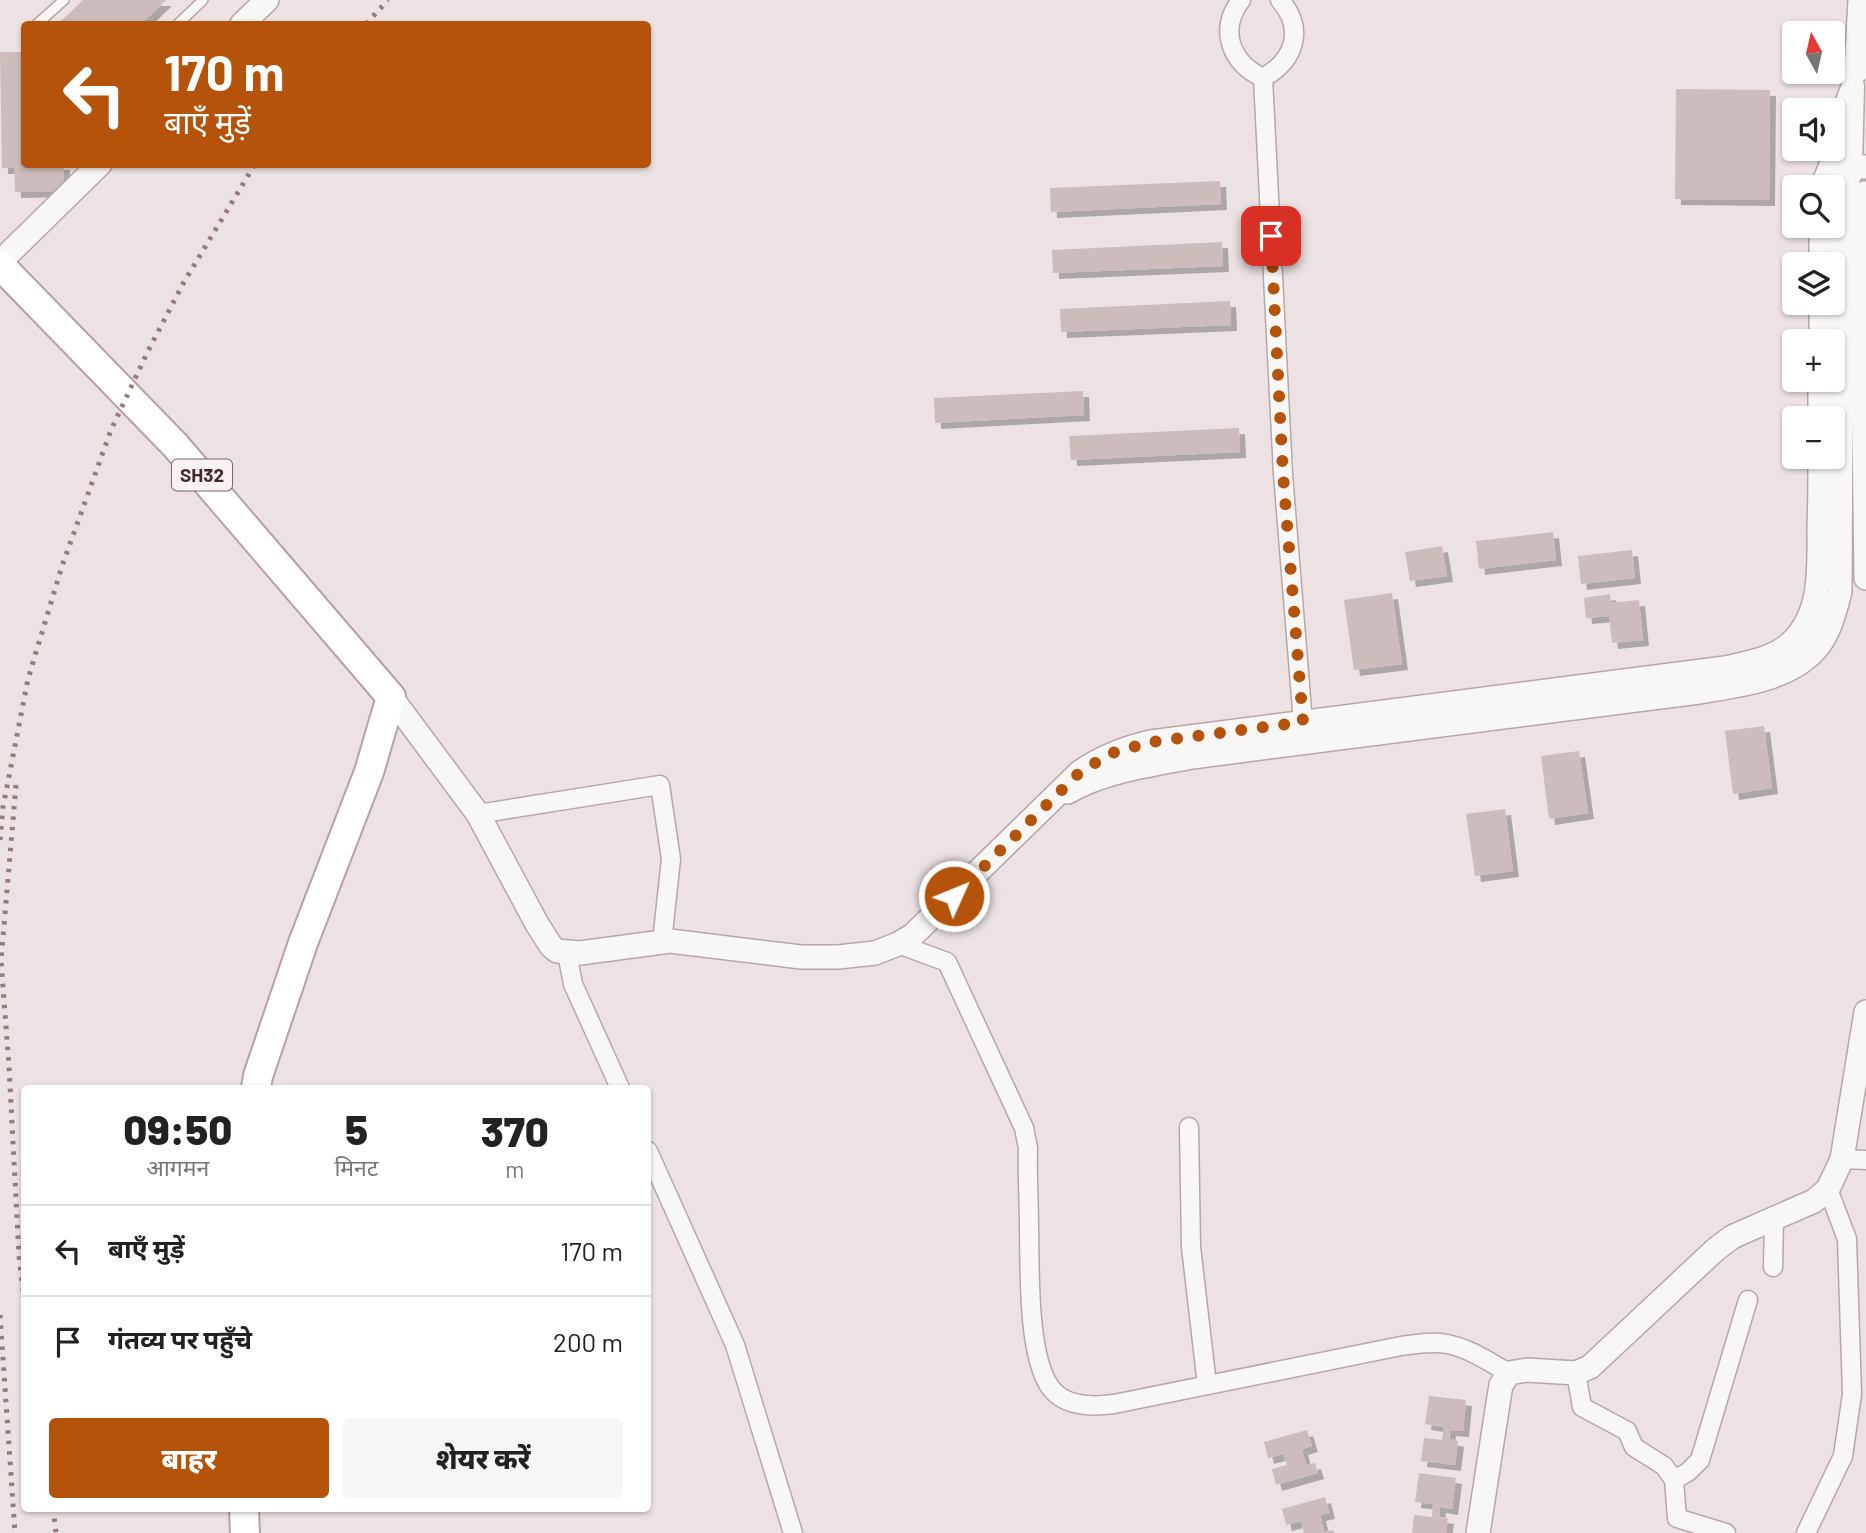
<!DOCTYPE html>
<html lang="hi">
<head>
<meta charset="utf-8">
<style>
  :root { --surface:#fff; --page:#f6f6f6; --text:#222; --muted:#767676; --line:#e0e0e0; --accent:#b45309 }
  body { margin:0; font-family:Barlow,"Noto Sans Devanagari",sans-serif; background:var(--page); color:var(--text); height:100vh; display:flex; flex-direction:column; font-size:26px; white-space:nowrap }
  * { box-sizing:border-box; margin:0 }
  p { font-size:23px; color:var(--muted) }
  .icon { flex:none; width:38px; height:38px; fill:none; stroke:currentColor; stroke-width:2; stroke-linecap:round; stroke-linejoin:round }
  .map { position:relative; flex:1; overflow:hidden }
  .details { position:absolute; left:21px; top:1085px; width:630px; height:427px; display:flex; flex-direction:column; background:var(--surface); border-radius:7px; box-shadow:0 2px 5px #0004 }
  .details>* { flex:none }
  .hud { position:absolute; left:21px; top:21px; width:630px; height:147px; border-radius:7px; box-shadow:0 2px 5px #0004; background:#b45309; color:#fff; overflow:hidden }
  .needle { width:46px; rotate:352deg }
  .tools { position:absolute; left:1782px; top:21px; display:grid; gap:14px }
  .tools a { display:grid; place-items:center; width:63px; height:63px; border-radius:7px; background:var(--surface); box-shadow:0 2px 5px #0004; font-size:35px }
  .pin { position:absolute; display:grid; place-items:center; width:60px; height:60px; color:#fff; margin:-30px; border-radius:14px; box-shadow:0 4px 10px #0006 }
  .me { position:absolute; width:77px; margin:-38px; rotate:46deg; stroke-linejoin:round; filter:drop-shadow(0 0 5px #0008) }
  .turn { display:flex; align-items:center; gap:24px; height:147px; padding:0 28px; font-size:32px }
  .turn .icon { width:91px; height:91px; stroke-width:2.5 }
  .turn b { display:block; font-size:49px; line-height:60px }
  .eta { display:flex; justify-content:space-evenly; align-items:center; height:119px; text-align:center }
  .eta b { font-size:42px; font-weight:800; line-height:49px }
  .cta { display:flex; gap:14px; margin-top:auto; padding:14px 28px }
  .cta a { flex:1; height:80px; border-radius:7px; background:var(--accent); color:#fff; font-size:28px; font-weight:800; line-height:80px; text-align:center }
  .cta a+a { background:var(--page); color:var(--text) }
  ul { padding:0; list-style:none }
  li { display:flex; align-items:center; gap:21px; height:91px; padding:0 28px; border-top:2px solid var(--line) }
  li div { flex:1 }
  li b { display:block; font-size:26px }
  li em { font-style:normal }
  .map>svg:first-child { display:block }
</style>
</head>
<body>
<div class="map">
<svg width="1866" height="1533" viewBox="0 0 1866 1533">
  <defs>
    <filter id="shadow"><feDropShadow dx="6" dy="6" stdDeviation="0" flood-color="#0004"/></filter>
  </defs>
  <rect width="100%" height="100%" fill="#ece2e3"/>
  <path fill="#ccbcbc" filter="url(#shadow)" d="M83 0H166L141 24H58Z
    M0 52H24V164H64V191L15 192 14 168H2Z
    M1676 89 1770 90 1769 200 1675 199Z
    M1220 181 1221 204 1051 212 1050 188Z
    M1222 242 1223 266 1053 273 1052 250Z
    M1230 301 1231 325 1061 332 1060 309Z
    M1083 391 1084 415 935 423 934 398Z
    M1239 428 1240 452 1071 460 1069 436Z
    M1553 532 1556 560 1479 569 1476 541Z
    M1442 546 1447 576 1410 581 1405 552Z
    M1632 550 1635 578 1581 584 1578 556Z
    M1392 593 1402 664 1354 670 1344 600Z
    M1610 594 1611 603 1639 600 1643 640 1612 643 1609 616 1586 618 1584 598Z
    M1764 726 1772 788 1733 794 1725 731Z
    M1579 751 1588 813 1549 819 1541 756Z
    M1505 809 1513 871 1475 876 1466 814Z
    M1429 1396 1466 1400 1463 1431 1450 1430 1449 1439 1458 1441 1455 1465 1421 1461 1424 1438 1442 1440 1444 1427 1425 1424Z
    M1307 1430 1312 1446 1302 1449 1306 1465 1315 1463 1318 1473 1276 1485 1272 1469 1287 1465 1283 1454 1268 1458 1264 1442Z
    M1419 1473 1456 1478 1452 1509 1440 1507 1439 1517 1448 1518 1446 1533H1412L1414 1515 1432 1517 1433 1504 1415 1502Z
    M1325 1497 1329 1513 1320 1515 1324 1532 1333 1530 1334 1533H1304L1301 1521 1286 1525 1282 1509Z"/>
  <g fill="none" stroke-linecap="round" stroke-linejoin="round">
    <defs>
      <path id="service" d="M37 24 64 0
        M178 24 203 0"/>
      <path id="minor" d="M1241 0C1218 30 1231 63 1263 78
        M1280 0C1305 29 1295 60 1263 78L1283 474 1304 735
        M1831 165 1840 114 1856 72
        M1853 167 1855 86
        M478 814 660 785 671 859 662 942
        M898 944 947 962 1024 1128 1028 1148C1027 1175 1029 1202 1029 1228 1030 1268 1027 1354 1050 1387 1064 1407 1092 1407 1114 1404L1401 1346C1416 1344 1432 1341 1447 1344 1469 1348 1489 1362 1509 1373
        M567 953 573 984 620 1088
        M1189 1127 1191 1247 1207 1385
        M648 1151 735 1345 793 1533
        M1842 1159 1866 1160
        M1773 1267 1774 1219
        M1576 1373 1582 1407 1627 1431 1634 1447 1664 1466 1674 1480 1677 1518 1726 1533
        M1674 1480 1688 1472 1700 1460 1748 1300
        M1806 1533 1843 1456 1852 1394 1847 1239 1828 1189"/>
      <path id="tertiary" d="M242 24 267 0
        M1856 72 1860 0
        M1822 187 1831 165 1866 167
        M1865 193 1863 351 1866 578
        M0 262 100 164
        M1821 264V226
        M1821 341V303
        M1820 418V380
        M391 697 478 814 537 924 551 946 557 951 580 953 670 941 801 957H838L875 953 898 944 913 935 1080 772C1102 757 1124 748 1151 742L1725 668C1745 663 1769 660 1786 647 1823 618 1819 569 1819 527 1820 504 1820 480 1820 457
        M1068 792C1103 771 1152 765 1192 757L1699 692C1740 685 1793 680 1820 644 1831 628 1835 610 1840 592L1842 229 1843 191 1853 167
        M1478 1533 1499 1397 1501 1385 1509 1373 1527 1370 1576 1373 1590 1367 1715 1250 1732 1237 1814 1201 1828 1189 1842 1159 1866 1012"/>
      <path id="primary" d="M0 265 175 445 391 697 369 772 303 943 258 1076 256 1088
        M244 1508 245 1533"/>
    </defs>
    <use href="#service" stroke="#b7a7a7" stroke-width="12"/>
    <use href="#minor" stroke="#b7a7a7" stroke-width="21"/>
    <use href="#tertiary" stroke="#b7a7a7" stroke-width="26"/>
    <use href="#primary" stroke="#b8a1a2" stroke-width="32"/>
    <use href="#service" stroke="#f9f6f6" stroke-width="9"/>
    <use href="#minor" stroke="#f9f6f6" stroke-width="18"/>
    <use href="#tertiary" stroke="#f9f6f6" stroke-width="23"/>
    <use href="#primary" stroke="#fff" stroke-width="28"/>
    <path stroke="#967b7b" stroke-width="5" stroke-dasharray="3.5 7" stroke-linecap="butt" d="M366 24 388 0
      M16 785 1 961 9 1066 19 1256 24 1298
      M0 840 3 807 28 679 62 566 111 430 147 353 184 282 255 164
      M0 1315 15 1533
      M53 1508 56 1533"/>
  </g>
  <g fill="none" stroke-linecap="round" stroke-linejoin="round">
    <path stroke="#b45309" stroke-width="12" stroke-dasharray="0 21.6" d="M954 896 1080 772 1112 753 1151 742 1303 722 1283 474 1271 236"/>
  </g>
  <g text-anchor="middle" stroke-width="7" stroke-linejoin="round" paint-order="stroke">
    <rect fill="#f9f2f3" stroke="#7b6566" stroke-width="2" x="172" y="459.5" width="60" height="31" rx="5"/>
    <g font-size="19" font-weight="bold" fill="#452929">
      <text x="202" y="482">SH32</text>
    </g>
  </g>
</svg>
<div class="tools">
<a><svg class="needle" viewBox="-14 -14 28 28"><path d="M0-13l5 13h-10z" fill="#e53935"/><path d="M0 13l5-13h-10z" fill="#767676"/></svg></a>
<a><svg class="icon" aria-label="sound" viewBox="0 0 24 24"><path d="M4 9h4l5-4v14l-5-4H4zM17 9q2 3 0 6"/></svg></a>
<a><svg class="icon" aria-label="search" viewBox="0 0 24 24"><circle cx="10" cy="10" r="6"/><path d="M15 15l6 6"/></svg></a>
<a><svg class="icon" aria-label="layers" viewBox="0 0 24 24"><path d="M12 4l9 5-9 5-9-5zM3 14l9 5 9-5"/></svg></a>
<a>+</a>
<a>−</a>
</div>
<div class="pin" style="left:1271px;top:236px;background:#d93025"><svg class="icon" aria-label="arrive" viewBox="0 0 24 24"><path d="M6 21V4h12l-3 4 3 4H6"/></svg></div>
<svg class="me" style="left:954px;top:896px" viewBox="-20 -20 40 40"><circle r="17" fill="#b45309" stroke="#fff" stroke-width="3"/><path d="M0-11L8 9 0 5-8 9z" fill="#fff"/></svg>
<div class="hud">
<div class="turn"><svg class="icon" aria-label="left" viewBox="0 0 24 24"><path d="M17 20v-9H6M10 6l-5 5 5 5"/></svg><div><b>170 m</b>बाएँ मुड़ें</div></div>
</div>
<section class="details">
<div class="eta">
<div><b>09:50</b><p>आगमन</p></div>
<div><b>5</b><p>मिनट</p></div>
<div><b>370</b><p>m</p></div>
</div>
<ul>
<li><svg class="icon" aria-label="left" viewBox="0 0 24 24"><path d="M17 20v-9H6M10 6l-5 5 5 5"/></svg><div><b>बाएँ मुड़ें</b></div><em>170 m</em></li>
<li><svg class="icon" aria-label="arrive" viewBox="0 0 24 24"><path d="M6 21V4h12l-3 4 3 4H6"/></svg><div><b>गंतव्य पर पहुँचे</b></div><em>200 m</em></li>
</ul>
<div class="cta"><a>बाहर</a><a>शेयर करें</a></div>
</section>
</div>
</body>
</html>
